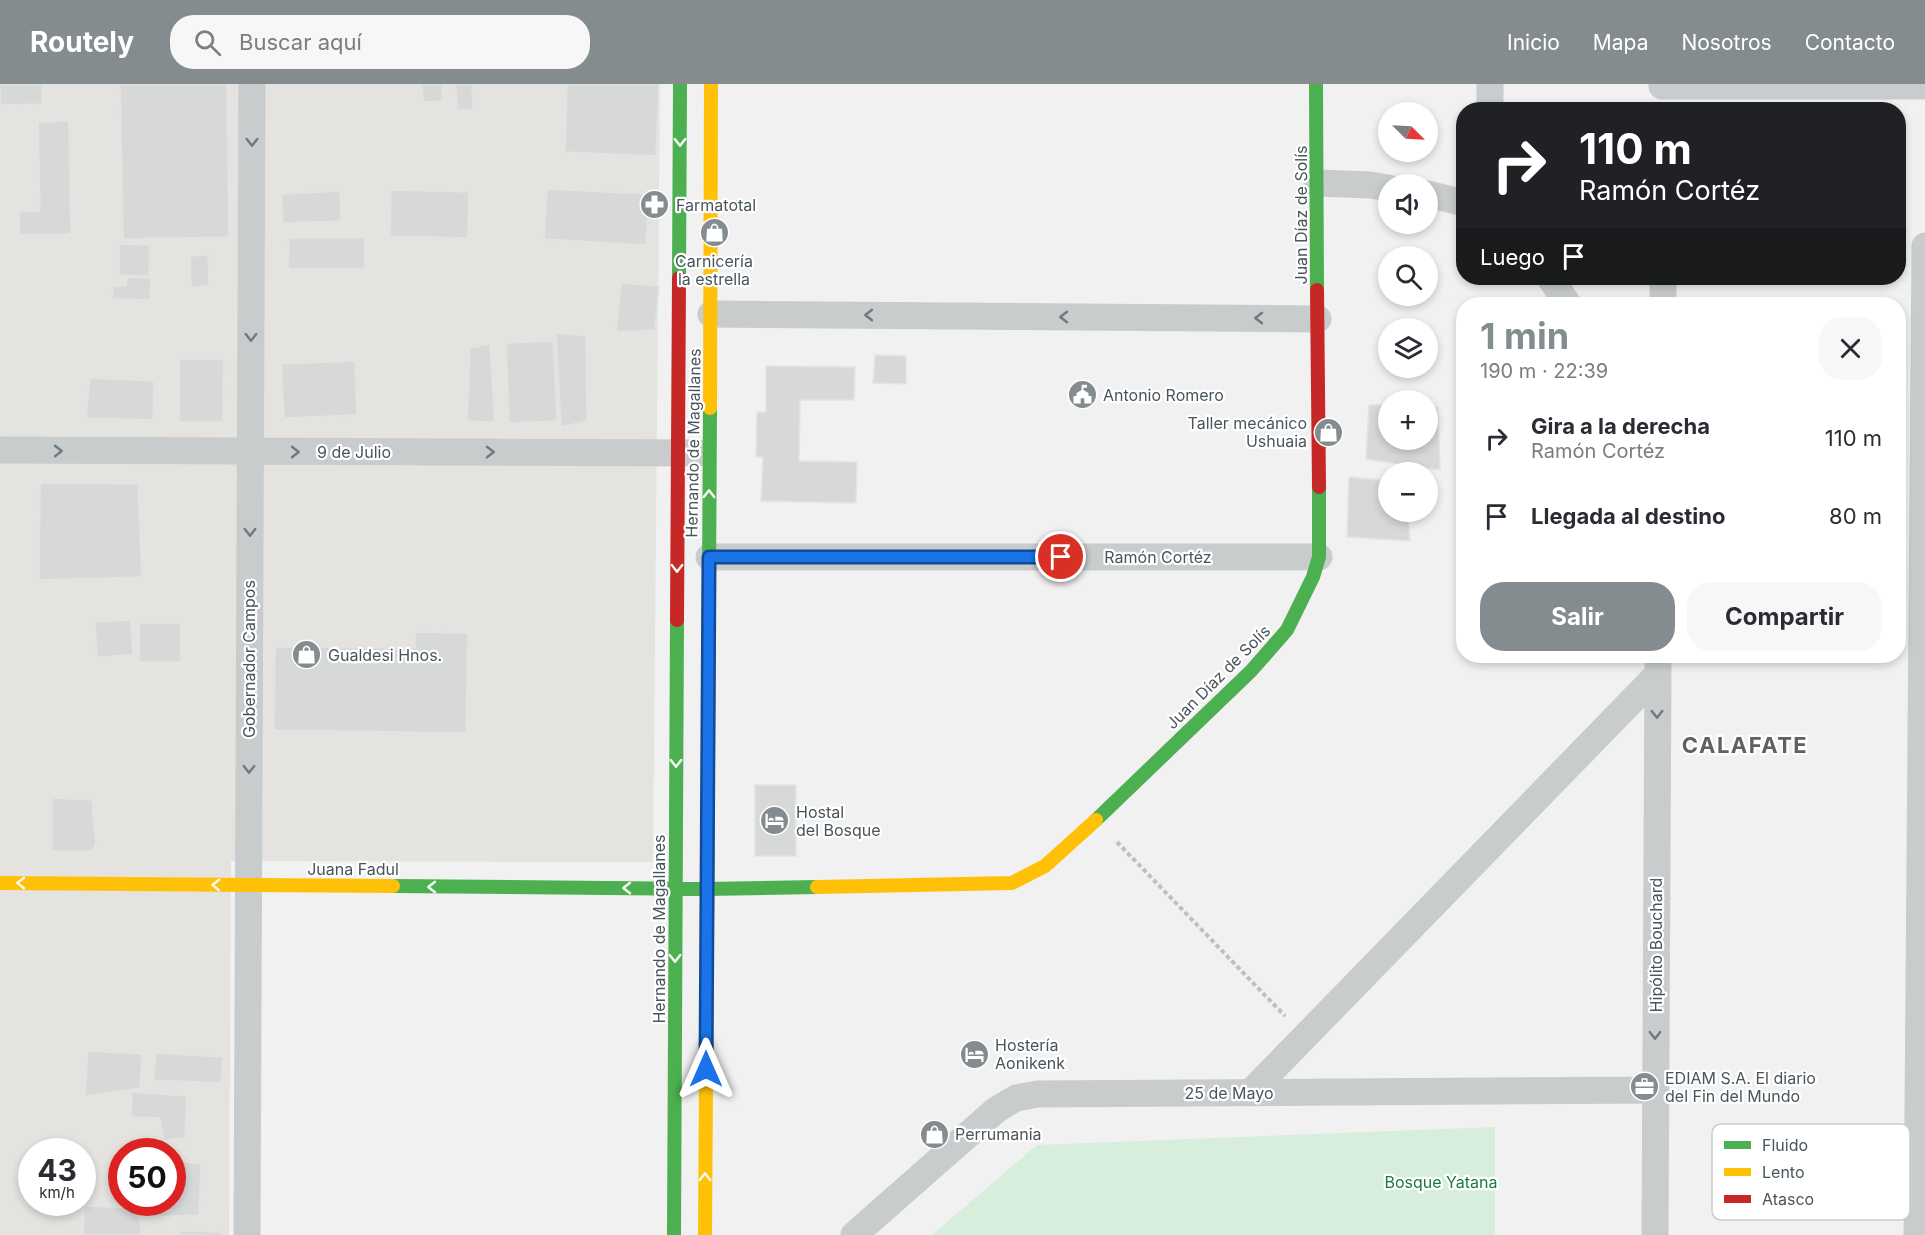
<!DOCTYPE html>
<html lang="es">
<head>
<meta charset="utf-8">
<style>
  :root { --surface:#fff; --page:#f7f7f7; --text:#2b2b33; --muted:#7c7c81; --accent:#848c90 }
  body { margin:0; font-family:Inter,sans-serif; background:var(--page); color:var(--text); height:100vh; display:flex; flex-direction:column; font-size:22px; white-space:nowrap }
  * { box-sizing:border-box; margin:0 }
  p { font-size:20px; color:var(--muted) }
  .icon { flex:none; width:33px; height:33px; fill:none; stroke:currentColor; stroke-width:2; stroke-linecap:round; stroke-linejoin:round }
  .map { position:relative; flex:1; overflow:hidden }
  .side { position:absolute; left:1456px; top:213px; width:450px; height:366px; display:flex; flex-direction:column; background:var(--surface); border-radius:24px; box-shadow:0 3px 9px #0003 }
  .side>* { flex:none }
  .banner { position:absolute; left:1456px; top:18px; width:450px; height:183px; border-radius:24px; box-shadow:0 3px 9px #0003; background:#202124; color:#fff; overflow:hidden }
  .needle { width:39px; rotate:114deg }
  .controls { position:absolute; left:1378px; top:18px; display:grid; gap:12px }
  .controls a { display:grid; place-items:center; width:60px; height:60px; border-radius:50%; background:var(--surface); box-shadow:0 3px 9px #0003; font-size:30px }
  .speed { position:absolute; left:18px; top:1054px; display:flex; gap:12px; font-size:30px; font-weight:700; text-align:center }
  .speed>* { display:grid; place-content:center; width:78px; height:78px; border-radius:50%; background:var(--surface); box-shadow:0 3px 9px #0003; line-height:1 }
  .speed small { font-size:15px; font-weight:400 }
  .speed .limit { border:9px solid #d22; background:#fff; color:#111 }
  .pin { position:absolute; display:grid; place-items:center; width:51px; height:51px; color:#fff; margin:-26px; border:3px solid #fff; border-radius:50%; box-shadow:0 2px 6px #0007 }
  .me { position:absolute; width:66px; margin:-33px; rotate:0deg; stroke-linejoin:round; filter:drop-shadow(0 0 4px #0008) }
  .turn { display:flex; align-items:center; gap:21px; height:126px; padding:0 24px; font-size:27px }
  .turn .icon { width:78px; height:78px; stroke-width:2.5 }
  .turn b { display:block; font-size:42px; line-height:51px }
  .then { display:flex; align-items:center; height:57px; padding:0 24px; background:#0003; gap:12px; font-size:22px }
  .round { display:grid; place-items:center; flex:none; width:63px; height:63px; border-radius:24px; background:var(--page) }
  .summary { display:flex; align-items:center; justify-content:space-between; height:102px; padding:0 24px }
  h1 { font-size:36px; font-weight:700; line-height:45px; color:var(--accent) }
  .primary-button { display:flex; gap:12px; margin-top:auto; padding:12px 24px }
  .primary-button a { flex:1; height:69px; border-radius:24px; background:var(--accent); color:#fff; font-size:24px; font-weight:700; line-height:69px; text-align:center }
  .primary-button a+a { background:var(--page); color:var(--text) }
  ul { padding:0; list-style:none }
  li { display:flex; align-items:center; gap:18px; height:78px; padding:0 24px }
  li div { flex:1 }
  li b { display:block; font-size:22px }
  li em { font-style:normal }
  header { display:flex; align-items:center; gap:36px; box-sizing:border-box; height:84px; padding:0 30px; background:var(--accent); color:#fff }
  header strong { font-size:28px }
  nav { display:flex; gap:33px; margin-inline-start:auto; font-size:21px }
  .search { width:420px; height:54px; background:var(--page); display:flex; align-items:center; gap:15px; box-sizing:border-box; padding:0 21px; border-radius:24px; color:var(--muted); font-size:22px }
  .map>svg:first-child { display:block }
</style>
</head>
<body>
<header>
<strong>Routely</strong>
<div class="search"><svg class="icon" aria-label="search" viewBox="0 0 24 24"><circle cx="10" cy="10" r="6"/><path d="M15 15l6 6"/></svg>Buscar aquí</div>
<nav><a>Inicio</a><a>Mapa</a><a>Nosotros</a><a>Contacto</a></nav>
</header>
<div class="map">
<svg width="1925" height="1151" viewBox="0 0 1925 1151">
  <rect width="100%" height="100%" fill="#f1f1f1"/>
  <path fill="#e5e3df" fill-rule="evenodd" d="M0 0H660L653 778 231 777 229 1151H0ZM32 1068H82V1119H32ZM122 1068H172V1119H122Z"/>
  <path fill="#d7eedd" d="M1495 1043V1151H932L1037 1061Z"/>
  <path fill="#d7d9d9" stroke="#e2e3e4" stroke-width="1.5" d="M0 0H42V20L0 21Z
    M120 0H227L229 153 123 155Z
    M422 0H442V17L423 18Z
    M456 0H472L473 26H457Z
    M567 0H659L656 72 565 68Z
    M69 37 71 150 19 151V127H40L38 38Z
    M547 105 649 110 646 161 544 155Z
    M391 106 469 108 468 154 390 152Z
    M340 107 341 137 283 139 281 110Z
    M289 154H365V185L288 184Z
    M119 160 150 161 149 192 119 191Z
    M208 171 209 202 191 203 190 172Z
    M127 193 151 194 150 216 112 215 113 202H126Z
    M621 199 659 202 655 246 616 248Z
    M556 249 586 252 587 337 561 343Z
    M553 257 557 337 509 339 506 259Z
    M490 260 495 338 467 337 470 264Z
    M875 271 906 272V300L873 299Z
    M179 275H224L223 338H179Z
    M355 277 357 331 284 334 281 280Z
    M766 282 855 283 854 316H800L799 377 857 378 856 419 761 417 763 373H756L757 328H766Z
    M90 294 154 297 153 336 86 334Z
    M1369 321H1389V356H1428V323H1438L1440 386 1366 375Z
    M1349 393 1389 397V428H1408L1410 457 1347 453Z
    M40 399 138 400 142 493 39 496Z
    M131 536 133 571 97 573 95 538Z
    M139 539H181V578H139Z
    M415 548 468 549 466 649 274 646 275 563 415 564Z
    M755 701H796V772H755Z
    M52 714 92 716 96 760 92 767H52Z
    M88 967 142 970 140 1004 85 1012Z
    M156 969 223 973 221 999 153 996Z
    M132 1008 187 1012 185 1054 164 1056 160 1034 131 1033Z
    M175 1077 201 1080 199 1131 152 1133V1119H172V1090Z
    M84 1122 138 1124 142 1151H83Z
    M178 1147 222 1148V1151H178Z"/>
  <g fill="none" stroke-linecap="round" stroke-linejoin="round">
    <path stroke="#b8c3bf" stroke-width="4" stroke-dasharray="4.5 3" stroke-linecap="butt" d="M1117 758 1285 932"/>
    <path stroke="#c8cccd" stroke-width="27" d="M1662 2H1925
      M1490 26V0
      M1317 99 1370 101 1389 104
      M1428 110 1464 119
      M1550 194 1568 220
      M1663 194V220
      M711 230 1318 235
      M0 366 698 369
      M709 473H1319
      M1250 1009 1658 590
      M247 1151 252 0
      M854 1151 996 1026 1016 1014 1038 1010 1655 1006
      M1655 1151 1658 582
      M1917 1151 1925 162"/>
    <path stroke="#4caf50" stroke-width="14" d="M1316 0 1317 206
      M679 194 680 0
      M1096 736 1251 587 1287 546 1313 493 1319 473V403
      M393 802 706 805 817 803
      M707 852 710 324
      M674 1151 677 536"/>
    <path stroke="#ffc107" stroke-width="14" d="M710 324 711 0
      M0 799 393 802
      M817 803 1012 799 1045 782 1096 736
      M705 1151 707 852"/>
    <path stroke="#c62828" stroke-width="14" d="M1317 206 1319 403
      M677 536 679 194"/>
  </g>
  <defs><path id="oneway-chevron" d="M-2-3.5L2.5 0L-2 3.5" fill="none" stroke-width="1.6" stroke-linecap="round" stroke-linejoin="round" transform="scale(1.5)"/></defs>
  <g stroke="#6f797e">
    <use href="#oneway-chevron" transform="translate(252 58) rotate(90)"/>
    <use href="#oneway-chevron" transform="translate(869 231) rotate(-180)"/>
    <use href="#oneway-chevron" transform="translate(1064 233) rotate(-180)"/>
    <use href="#oneway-chevron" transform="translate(1259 234) rotate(-180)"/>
    <use href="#oneway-chevron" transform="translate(251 253) rotate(90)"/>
    <use href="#oneway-chevron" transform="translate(58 367)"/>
    <use href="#oneway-chevron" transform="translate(295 368)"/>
    <use href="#oneway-chevron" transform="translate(490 368)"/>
    <use href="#oneway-chevron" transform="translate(250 448) rotate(90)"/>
    <use href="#oneway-chevron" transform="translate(1657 630) rotate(90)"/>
    <use href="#oneway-chevron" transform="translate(249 685) rotate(90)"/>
    <use href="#oneway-chevron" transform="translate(1655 951) rotate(90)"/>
  </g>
  <g stroke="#f6fbf6">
    <use href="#oneway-chevron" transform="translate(680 58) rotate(90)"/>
    <use href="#oneway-chevron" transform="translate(709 410) rotate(-90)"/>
    <use href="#oneway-chevron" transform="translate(677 484) rotate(90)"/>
    <use href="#oneway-chevron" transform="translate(676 679) rotate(90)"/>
    <use href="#oneway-chevron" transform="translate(21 799) rotate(-179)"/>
    <use href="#oneway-chevron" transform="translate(216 801) rotate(-179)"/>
    <use href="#oneway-chevron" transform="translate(432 803) rotate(-180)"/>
    <use href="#oneway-chevron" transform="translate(627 804) rotate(-180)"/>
    <use href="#oneway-chevron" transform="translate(675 874) rotate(90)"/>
    <use href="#oneway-chevron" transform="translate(705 1093) rotate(-90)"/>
  </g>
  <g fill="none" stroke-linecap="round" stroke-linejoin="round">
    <defs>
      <path id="route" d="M706 985 709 473H1061"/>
    </defs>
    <use href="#route" stroke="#114b97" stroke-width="15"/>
    <use href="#route" stroke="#1a73e8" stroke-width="10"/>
  </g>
  <defs>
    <symbol id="pharmacy-disc" viewBox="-11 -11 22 22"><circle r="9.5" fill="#848c90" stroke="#fff"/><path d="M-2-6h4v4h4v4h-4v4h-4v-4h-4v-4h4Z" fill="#fff"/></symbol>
    <symbol id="shop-disc" viewBox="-11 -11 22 22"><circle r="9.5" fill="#848c90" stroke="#fff"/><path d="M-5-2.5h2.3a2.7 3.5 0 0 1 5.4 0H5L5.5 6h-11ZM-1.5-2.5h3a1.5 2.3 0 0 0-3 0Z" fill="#fff"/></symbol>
    <symbol id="civic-disc" viewBox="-11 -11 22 22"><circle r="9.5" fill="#848c90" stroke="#fff"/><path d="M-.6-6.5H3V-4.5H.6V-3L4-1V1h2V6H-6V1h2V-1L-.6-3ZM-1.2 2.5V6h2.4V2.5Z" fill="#fff"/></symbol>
    <symbol id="hotel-disc" viewBox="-11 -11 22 22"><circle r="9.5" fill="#848c90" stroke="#fff"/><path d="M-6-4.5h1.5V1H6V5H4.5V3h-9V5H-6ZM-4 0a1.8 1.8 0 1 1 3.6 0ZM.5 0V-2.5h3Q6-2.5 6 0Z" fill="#fff"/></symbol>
    <symbol id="office-disc" viewBox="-11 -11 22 22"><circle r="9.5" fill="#848c90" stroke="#fff"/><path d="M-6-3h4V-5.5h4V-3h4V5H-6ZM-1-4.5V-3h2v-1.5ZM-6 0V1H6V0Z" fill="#fff"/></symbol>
  </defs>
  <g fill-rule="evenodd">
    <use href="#pharmacy-disc" x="638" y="104" width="33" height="33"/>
    <use href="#shop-disc" x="698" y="132" width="33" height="33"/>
    <use href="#civic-disc" x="1066" y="294" width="33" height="33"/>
    <use href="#shop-disc" x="1312" y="332" width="33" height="33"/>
    <use href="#shop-disc" x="290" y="554" width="33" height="33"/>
    <use href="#hotel-disc" x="758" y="720" width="33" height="33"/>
    <use href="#hotel-disc" x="958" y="954" width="33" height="33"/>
    <use href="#office-disc" x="1628" y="986" width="33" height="33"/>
    <use href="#shop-disc" x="918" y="1034" width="33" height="33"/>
  </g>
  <g text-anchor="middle" stroke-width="4.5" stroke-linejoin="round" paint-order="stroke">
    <g font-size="16" fill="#49555c" stroke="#fff" text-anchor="start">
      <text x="676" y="127">Farmatotal</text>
      <text x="714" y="183" text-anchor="middle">Carnicería<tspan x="714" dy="18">la estrella</tspan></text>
      <text x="1103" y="317">Antonio Romero</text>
      <text x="1307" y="345" text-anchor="end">Taller mecánico<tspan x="1307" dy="18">Ushuaia</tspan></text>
      <text x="328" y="577">Gualdesi Hnos.</text>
      <text x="796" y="734">Hostal<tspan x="796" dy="18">del Bosque</tspan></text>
      <text x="995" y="967">Hostería<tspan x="995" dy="18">Aonikenk</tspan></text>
      <text x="1665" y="1000">EDIAM S.A. El diario<tspan x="1665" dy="18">del Fin del Mundo</tspan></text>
      <text x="955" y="1056">Perrumania</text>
    </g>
    <g font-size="16" fill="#49555c" stroke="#fff">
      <text transform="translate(1301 131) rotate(-90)" y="6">Juan Díaz de Solís</text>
      <text transform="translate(693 359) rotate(-89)" y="6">Hernando de Magallanes</text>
      <text x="354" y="374">9 de Julio</text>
      <text x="1158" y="479">Ramón Cortéz</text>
      <text transform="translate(249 575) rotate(-90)" y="6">Gobernador Campos</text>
      <text transform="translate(1218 593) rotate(-45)" y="6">Juan Díaz de Solís</text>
      <text x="353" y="791">Juana Fadul</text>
      <text transform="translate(659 845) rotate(-90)" y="6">Hernando de Magallanes</text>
      <text transform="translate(1656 861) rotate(-90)" y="6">Hipólito Bouchard</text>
      <text x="1229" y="1015">25 de Mayo</text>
    </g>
    <g font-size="16" fill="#1d7a3f" stroke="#fff">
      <text x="1441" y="1104">Bosque Yatana</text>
    </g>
    <g font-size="22" font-weight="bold" letter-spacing="1.5" fill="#5d6164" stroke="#fff">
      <text x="1745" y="669">CALAFATE</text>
    </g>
  </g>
  <rect x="1712" y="1040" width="198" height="96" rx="9" fill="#fff" stroke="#c8ccce" stroke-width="1.5"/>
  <rect x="1724" y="1057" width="27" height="8" fill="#4caf50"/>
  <rect x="1724" y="1084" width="27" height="8" fill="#ffc107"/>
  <rect x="1724" y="1111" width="27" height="8" fill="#c62828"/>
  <g font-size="16" fill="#49555c">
    <text x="1762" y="1067">Fluido</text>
    <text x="1762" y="1094">Lento</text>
    <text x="1762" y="1121">Atasco</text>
  </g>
</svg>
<div class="controls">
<a><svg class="needle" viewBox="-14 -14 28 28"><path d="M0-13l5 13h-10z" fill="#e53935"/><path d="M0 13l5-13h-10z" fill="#7c7c81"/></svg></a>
<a><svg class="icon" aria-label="sound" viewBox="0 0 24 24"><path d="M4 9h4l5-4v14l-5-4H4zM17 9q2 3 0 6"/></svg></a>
<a><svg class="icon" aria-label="search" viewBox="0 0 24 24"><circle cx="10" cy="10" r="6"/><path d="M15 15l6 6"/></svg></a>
<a><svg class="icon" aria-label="layers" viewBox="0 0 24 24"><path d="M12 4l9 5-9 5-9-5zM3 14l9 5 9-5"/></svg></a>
<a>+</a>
<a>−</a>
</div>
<div class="speed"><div>43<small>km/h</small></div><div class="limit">50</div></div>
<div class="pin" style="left:1061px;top:473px;background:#d93025"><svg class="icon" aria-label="arrive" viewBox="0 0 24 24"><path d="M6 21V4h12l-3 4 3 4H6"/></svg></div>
<svg class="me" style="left:706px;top:985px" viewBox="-20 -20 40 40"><path d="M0-17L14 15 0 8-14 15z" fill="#1a73e8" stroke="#fff" stroke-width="4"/></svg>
<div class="banner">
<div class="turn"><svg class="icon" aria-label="right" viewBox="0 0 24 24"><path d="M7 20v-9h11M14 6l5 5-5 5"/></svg><div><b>110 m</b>Ramón Cortéz</div></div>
<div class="then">Luego<svg class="icon" aria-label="arrive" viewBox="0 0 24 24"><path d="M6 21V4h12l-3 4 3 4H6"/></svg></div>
</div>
<section class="side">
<div class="summary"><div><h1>1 min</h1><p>190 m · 22:39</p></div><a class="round"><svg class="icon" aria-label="close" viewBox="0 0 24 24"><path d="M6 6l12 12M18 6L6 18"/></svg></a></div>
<ul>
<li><svg class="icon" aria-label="right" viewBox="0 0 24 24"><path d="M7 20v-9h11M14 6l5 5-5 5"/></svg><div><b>Gira a la derecha</b><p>Ramón Cortéz</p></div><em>110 m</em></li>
<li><svg class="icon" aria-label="arrive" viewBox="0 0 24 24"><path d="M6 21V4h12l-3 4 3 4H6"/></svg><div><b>Llegada al destino</b></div><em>80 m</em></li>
</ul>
<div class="primary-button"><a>Salir</a><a>Compartir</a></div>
</section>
</div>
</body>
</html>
